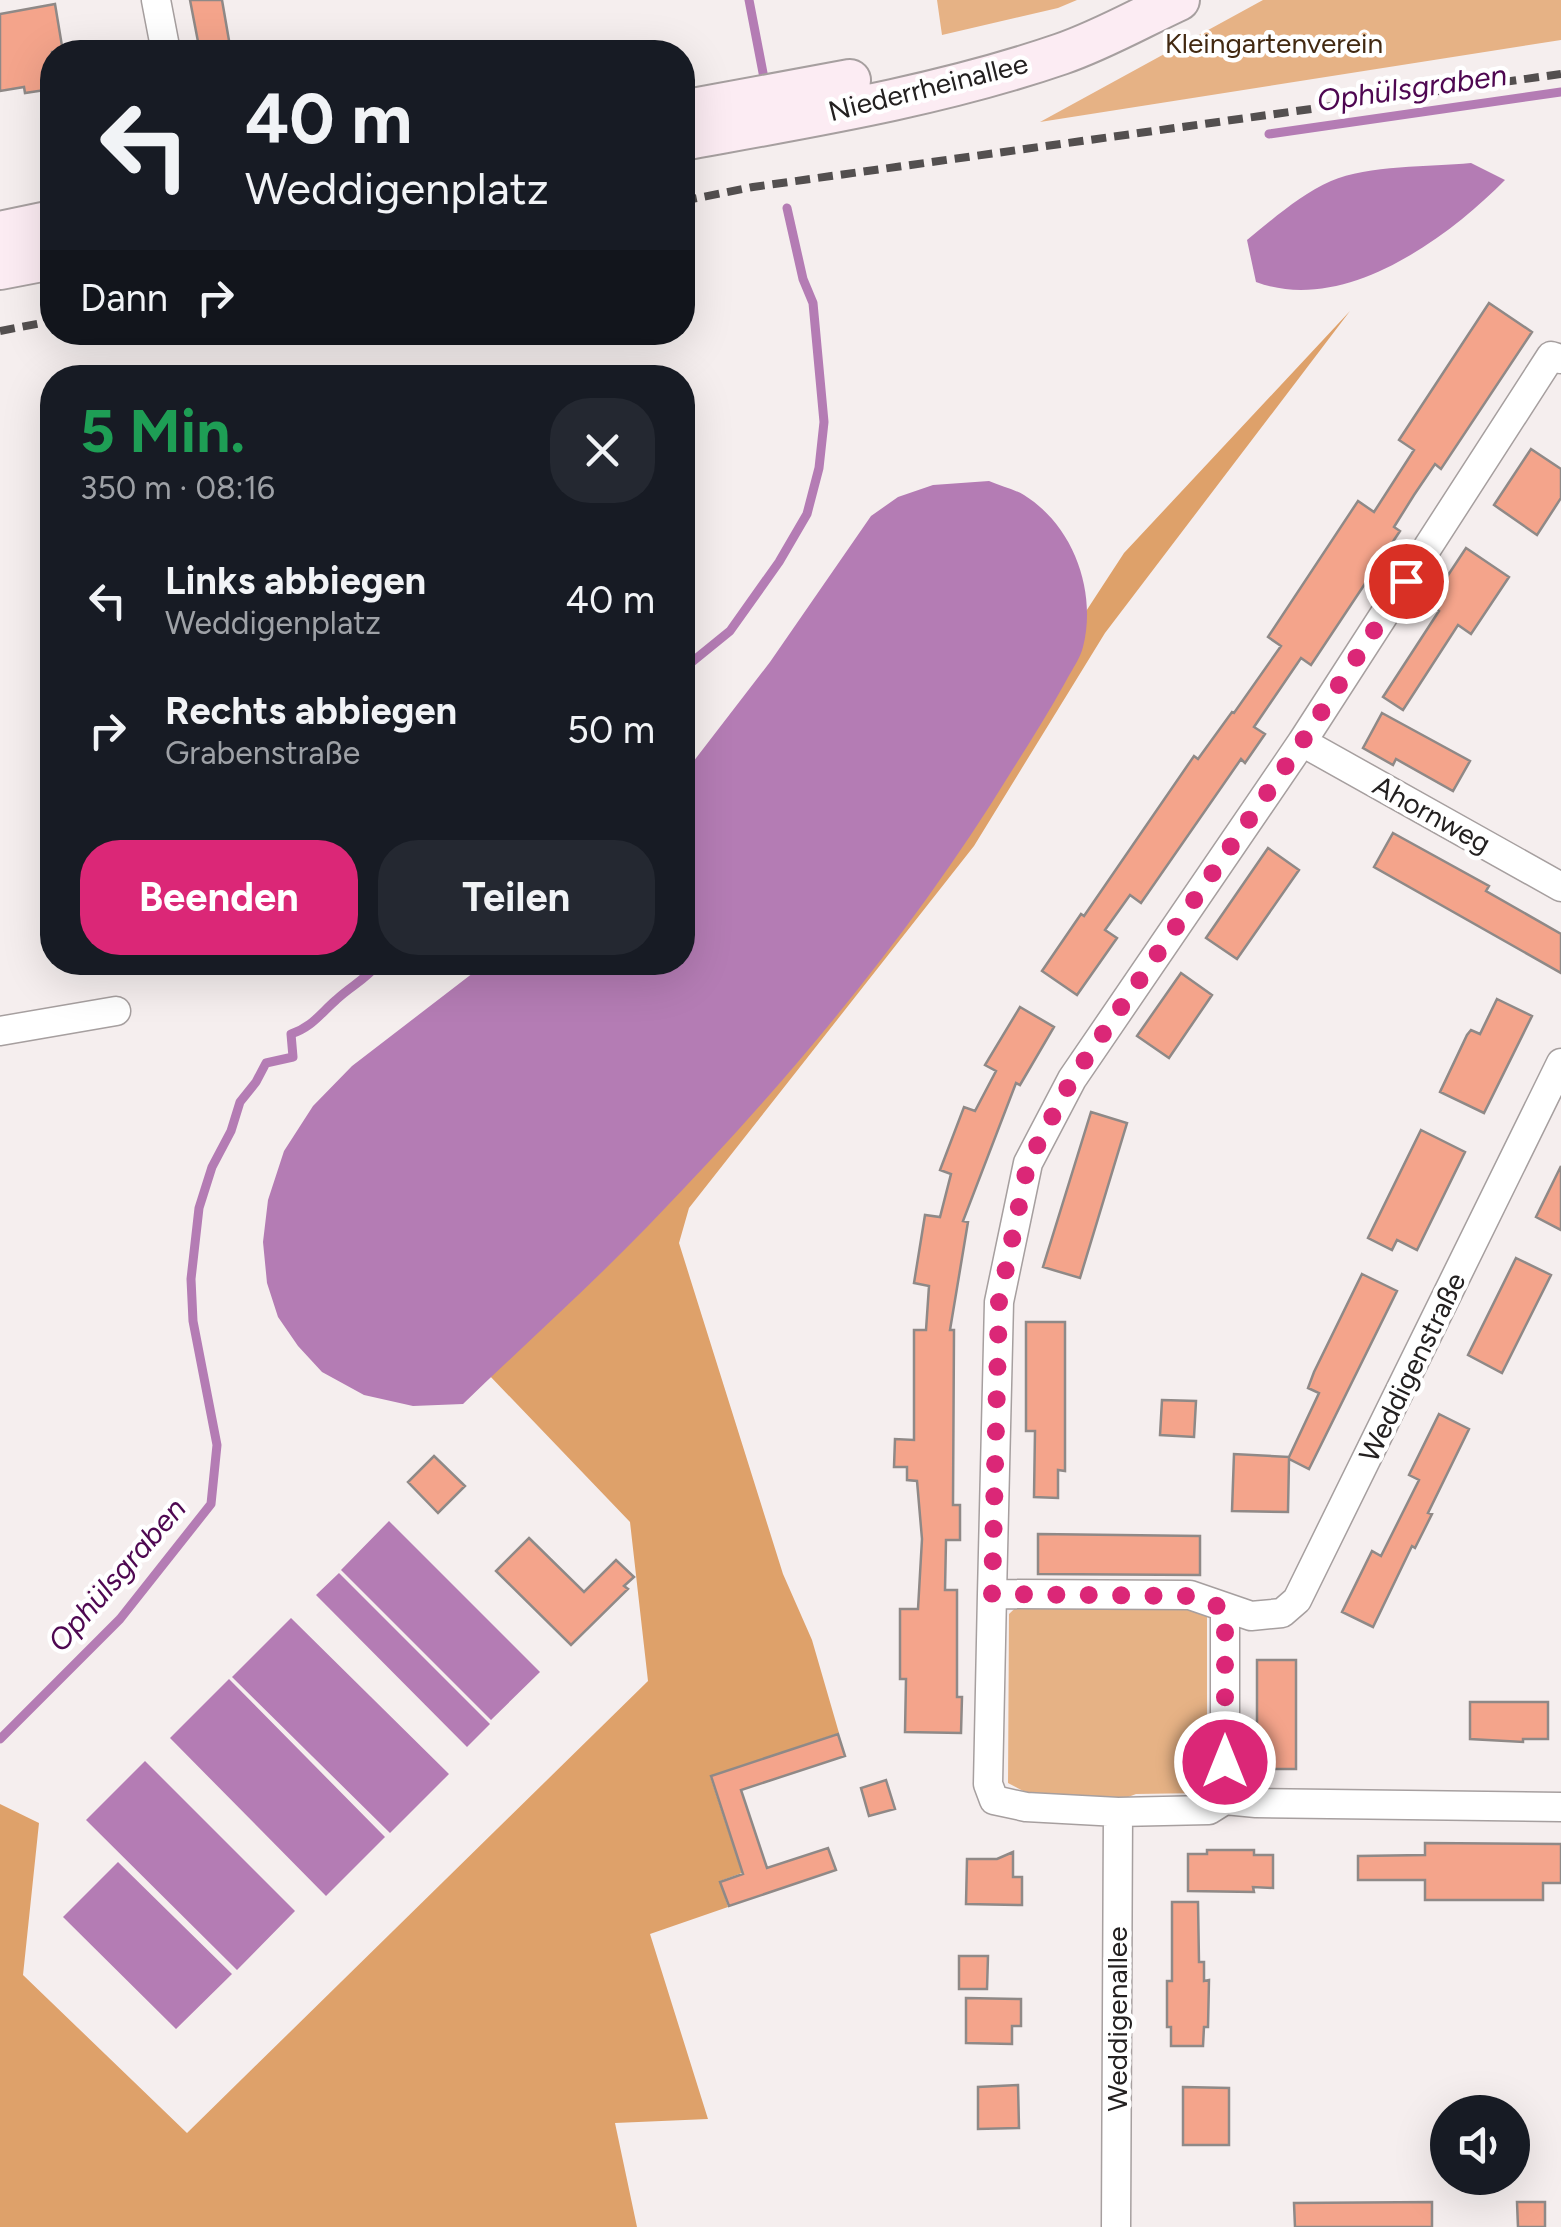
<!DOCTYPE html>
<html lang="de">
<head>
<meta charset="utf-8">
<style>
  :root { --surface:#171b24; --page:#242831; --text:#f1f3f6; --muted:#9ea1a6; --accent:#db2777 }
  body { margin:0; font-family:Figtree,sans-serif; background:var(--page); color:var(--text); height:100vh; display:flex; flex-direction:column; font-size:38px; white-space:nowrap }
  * { box-sizing:border-box; margin:0 }
  p { font-size:32px; color:var(--muted) }
  .icon { flex:none; width:55px; height:55px; fill:none; stroke:currentColor; stroke-width:2; stroke-linecap:round; stroke-linejoin:round }
  .map { position:relative; flex:1; overflow:hidden }
  .drawer { position:absolute; left:40px; top:365px; width:655px; height:610px; display:flex; flex-direction:column; background:var(--surface); border-radius:40px; box-shadow:0 10px 40px #0002 }
  .drawer>* { flex:none }
  .hud { position:absolute; left:40px; top:40px; width:655px; height:305px; border-radius:40px; box-shadow:0 10px 40px #0002; background:#171b24; color:var(--text); overflow:hidden }
  .tools { position:absolute; left:1430px; top:2095px; display:grid; gap:20px }
  .tools a { display:grid; place-items:center; width:100px; height:100px; border-radius:50%; background:var(--surface); box-shadow:0 10px 40px #0002; font-size:50px }
  .pin { position:absolute; display:grid; place-items:center; width:85px; height:85px; color:#fff; margin:-42px; border:5px solid #fff; border-radius:50%; box-shadow:0 2px 10px #0007 }
  .me { position:absolute; width:110px; margin:-55px; rotate:0deg; stroke-linejoin:round; filter:drop-shadow(0 0 8px #0008) }
  .turn { display:flex; align-items:center; gap:35px; height:210px; padding:0 40px; font-size:45px }
  .turn .icon { width:130px; height:130px; stroke-width:2.5 }
  .turn b { display:block; font-size:70px; line-height:85px }
  .then { display:flex; align-items:center; height:95px; padding:0 40px; background:#0003; gap:20px; font-size:38px }
  .round { display:grid; place-items:center; flex:none; width:105px; height:105px; border-radius:40px; background:var(--page) }
  .overview { display:flex; align-items:center; justify-content:space-between; height:170px; padding:0 40px }
  h1 { font-size:60px; font-weight:700; line-height:75px; color:#1e9e55 }
  .cta { display:flex; gap:20px; margin-top:auto; padding:20px 40px }
  .cta a { flex:1; height:115px; border-radius:40px; background:var(--accent); color:#fff; font-size:40px; font-weight:700; line-height:115px; text-align:center }
  .cta a+a { background:var(--page); color:var(--text) }
  ul { padding:0; list-style:none }
  li { display:flex; align-items:center; gap:30px; height:130px; padding:0 40px }
  li div { flex:1 }
  li b { display:block; font-size:38px }
  li em { font-style:normal }
  .map>svg:first-child { display:block }
</style>
</head>
<body>
<div class="map">
<svg width="1561" height="2227" viewBox="0 0 1561 2227">
  <rect width="100%" height="100%" fill="#f5eeee"/>
  <path fill="#e6b285" d="M937 0H1077L1058 8 942 35Z
    M1263 0H1561V40L1040 122Z
    M1024 1600 1185 1602 1207 1612V1730L1213 1753V1774L1208 1786 1201 1793 1136 1794 1110 1804 1029 1794 1008 1783 1009 1614Z"/>
  <path fill="#dea16a" d="M1350 311 1105 633 974 846 689 1208 679 1243 783 1574 812 1640 839 1733 710 1776 742 1873 720 1881 728 1907 650 1934 708 2119 615 2123 637 2227H0V1804L39 1823 23 1975 187 2133 648 1681 630 1522 488 1374 938 838 1124 553Z"/>
  <path fill="#b47cb4" d="M1471 163 1505 180C1447 239 1343 315 1256 282L1247 240C1273 219 1301 194 1331 181 1368 165 1430 167 1471 163Z
    M989 481C1000 486 1014 489 1024 495 1074 526 1097 592 1083 647 1080 659 1071 671 1066 681 1049 712 1030 742 1011 772 909 938 784 1086 648 1226 589 1287 524 1345 463 1404L413 1406 364 1395 322 1372 298 1346 278 1317 267 1283 263 1242 268 1200 284 1151 313 1106 352 1066 486 963 682 962 683 775 770 662 871 516 898 497 933 485Z
    M389 1521 540 1672 491 1720 341 1570Z
    M339 1573 490 1724 467 1747 316 1595Z
    M291 1618 449 1774 390 1833 232 1677Z
    M229 1679 385 1837 326 1896 170 1738Z
    M145 1761 295 1911 237 1970 86 1820Z
    M118 1862 232 1974 176 2029 63 1917Z"/>
  <g fill="none" stroke-linecap="round" stroke-linejoin="round">
    <path stroke="#b47cb4" stroke-width="9" d="M749 0 764 78
      M1269 134 1561 92
      M682 670 730 631 779 562 807 514 819 468 824 422 813 303 803 279 787 208
      M0 1739 120 1619 211 1504 217 1445 193 1321 191 1279 199 1208 212 1167 231 1131 240 1102 256 1082 266 1063 293 1057 291 1034C312 1027 320 1014 336 1000 352 985 364 981 380 962"/>
  </g>
  <path fill="#f4a48b" stroke="#8f8987" stroke-width="2.5" d="M190 0H222L231 52H200Z
    M55 4 63 52H52V89L25 93 24 87 0 91V14Z
    M1489 303 1532 332 1441 469 1435 464 1414 495 1394 527 1400 531 1311 665 1301 658 1254 727 1265 734 1245 763 1241 759 1141 903 1130 895 1105 930 1117 938 1077 995 1042 971 1081 914 1084 916 1194 756 1198 759 1232 712 1234 713 1281 646 1268 637 1358 501 1374 512 1414 450 1399 440Z
    M1531 449 1561 469V498L1537 535 1494 505Z
    M1466 548 1509 577 1471 634 1458 625 1403 710 1383 697 1439 611 1429 604Z
    M1382 713 1470 761 1453 791 1396 759 1393 765 1363 748Z
    M1393 833 1489 886 1486 891 1561 934V973L1374 867Z
    M1268 848 1299 870 1237 959 1206 938Z
    M1181 973 1212 995 1169 1058 1137 1036Z
    M1497 999 1532 1016 1484 1113 1440 1092 1467 1035 1471 1030 1480 1034Z
    M1020 1007 1054 1027 1020 1085 1016 1083 963 1221 968 1222 950 1330H954L953 1505H960V1540H946L945 1590H957V1697H962L961 1733 905 1732 906 1679H900V1609H918L922 1539 917 1481 907 1480V1467H894L895 1439 914 1440V1330H926L929 1286 914 1283 925 1215 940 1217 951 1174 940 1170 964 1107 975 1111 996 1071 985 1065Z
    M1091 1112 1127 1123 1080 1278 1043 1267Z
    M1421 1130 1465 1152 1417 1250 1397 1240 1392 1250 1368 1238Z
    M1561 1166V1230L1536 1217Z
    M1516 1258 1551 1275 1502 1373 1468 1355Z
    M1362 1274 1397 1291 1309 1469 1289 1459 1288 1512 1232 1511 1234 1454 1289 1457 1319 1393 1308 1388 1314 1372Z
    M1026 1322H1065V1471L1058 1470V1498L1034 1497 1035 1431H1026Z
    M1162 1400 1196 1401 1194 1437 1160 1435Z
    M1439 1414 1469 1429 1428 1513 1432 1514 1415 1548 1412 1546 1373 1627 1342 1612 1372 1551 1381 1556 1419 1480 1409 1475Z
    M434 1456 465 1486 438 1513 408 1482Z
    M1038 1534 1200 1536V1575L1038 1574Z
    M529 1538 584 1592 616 1560 634 1577 624 1586 628 1589 571 1645 496 1571Z
    M1257 1660H1296V1769H1257Z
    M1470 1702H1548V1739H1523V1742L1470 1739Z
    M838 1734 845 1756 741 1790 767 1868 828 1848 836 1870 729 1906 720 1882 743 1874 711 1776Z
    M886 1780 895 1809 869 1816 861 1788Z
    M1425 1843 1561 1844V1883H1543V1900H1425V1880H1358V1856L1425 1855Z
    M1207 1850H1254V1855H1273V1888L1253 1887 1254 1892 1188 1891V1854H1207Z
    M1013 1852V1877H1022V1905L966 1904 967 1859H997Z
    M1172 1902H1198L1199 1962H1204V1981L1209 1980 1208 2027H1204L1203 2046H1171V2027H1167V1981H1172Z
    M959 1956H988L987 1989H959Z
    M966 1998 1021 1999V2026H1012V2044L966 2043Z
    M1018 2085 1019 2128 978 2129V2087Z
    M1183 2087 1229 2088V2145H1183Z
    M1432 2202V2227H1295L1294 2203Z
    M1517 2202H1545V2227H1518Z"/>
  <g fill="none" stroke-linecap="round" stroke-linejoin="round">
    <defs>
      <path id="street" d="M156 0 166 52
        M1302 742 1561 887
        M0 1031 116 1011
        M992 1594 999 1302 1028 1163 1072 1079 1302 742 1551 356 1561 359
        M1225 1609V1800L1209 1810 1118 1812 1026 1807 994 1800 988 1784 992 1594 1190 1595 1251 1616 1282 1613 1297 1600 1561 1063
        M1225 1800 1256 1803 1561 1807
        M1116 2227 1118 1812"/>
      <path id="secondary" d="M682 111 850 80
        M682 140C809 117 939 96 1061 54 1102 40 1140 18 1179 0
        M0 232 52 221
        M0 269 52 259"/>
    </defs>
    <use href="#street" stroke="#a69f9f" stroke-width="31"/>
    <use href="#secondary" stroke="#a69f9f" stroke-width="44"/>
    <use href="#street" stroke="#fff" stroke-width="28"/>
    <use href="#secondary" stroke="#fcecf3" stroke-width="40"/>
    <path stroke="#534f4f" stroke-width="8" stroke-dasharray="15 8" stroke-linecap="butt" d="M682 201 753 187 1561 74
      M0 331 52 321"/>
  </g>
  <g fill="none" stroke-linecap="round" stroke-linejoin="round">
    <path stroke="#db2777" stroke-width="18" stroke-dasharray="0 32.4" d="M1225 1762V1609L1190 1596 992 1594 999 1302 1028 1163 1072 1079 1302 742 1406 581"/>
  </g>
  <g text-anchor="middle" stroke-width="9" stroke-linejoin="round" paint-order="stroke">
    <g font-size="28" fill="#422911" stroke="#fff">
      <text x="1274" y="53">Kleingartenverein</text>
    </g>
    <g font-size="28" fill="#232020" stroke="#fff">
      <text transform="translate(928 87) rotate(-14)" y="10">Niederrheinallee</text>
      <text transform="translate(1432 814) rotate(29)" y="10">Ahornweg</text>
      <text transform="translate(1412 1367) rotate(-64)" y="10">Weddigenstraße</text>
      <text transform="translate(1117 2019) rotate(-90)" y="10">Weddigenallee</text>
    </g>
    <g font-size="30" font-style="italic" fill="#4e0751" stroke="#fff">
      <text transform="translate(1412 88) rotate(-8)" y="10">Ophülsgraben</text>
      <text transform="translate(117 1575) rotate(-49)" y="10">Ophülsgraben</text>
    </g>
  </g>
</svg>
<div class="tools">
<a><svg class="icon" aria-label="sound" viewBox="0 0 24 24"><path d="M4 9h4l5-4v14l-5-4H4zM17 9q2 3 0 6"/></svg></a>
</div>
<div class="pin" style="left:1406px;top:581px;background:#d93025"><svg class="icon" aria-label="arrive" viewBox="0 0 24 24"><path d="M6 21V4h12l-3 4 3 4H6"/></svg></div>
<svg class="me" style="left:1225px;top:1762px" viewBox="-20 -20 40 40"><circle r="17" fill="#db2777" stroke="#fff" stroke-width="3"/><path d="M0-11L8 9 0 5-8 9z" fill="#fff"/></svg>
<div class="hud">
<div class="turn"><svg class="icon" aria-label="left" viewBox="0 0 24 24"><path d="M17 20v-9H6M10 6l-5 5 5 5"/></svg><div><b>40 m</b>Weddigenplatz</div></div>
<div class="then">Dann<svg class="icon" aria-label="right" viewBox="0 0 24 24"><path d="M7 20v-9h11M14 6l5 5-5 5"/></svg></div>
</div>
<section class="drawer">
<div class="overview"><div><h1>5 Min.</h1><p>350 m · 08:16</p></div><a class="round"><svg class="icon" aria-label="close" viewBox="0 0 24 24"><path d="M6 6l12 12M18 6L6 18"/></svg></a></div>
<ul>
<li><svg class="icon" aria-label="left" viewBox="0 0 24 24"><path d="M17 20v-9H6M10 6l-5 5 5 5"/></svg><div><b>Links abbiegen</b><p>Weddigenplatz</p></div><em>40 m</em></li>
<li><svg class="icon" aria-label="right" viewBox="0 0 24 24"><path d="M7 20v-9h11M14 6l5 5-5 5"/></svg><div><b>Rechts abbiegen</b><p>Grabenstraße</p></div><em>50 m</em></li>
</ul>
<div class="cta"><a>Beenden</a><a>Teilen</a></div>
</section>
</div>
</body>
</html>
